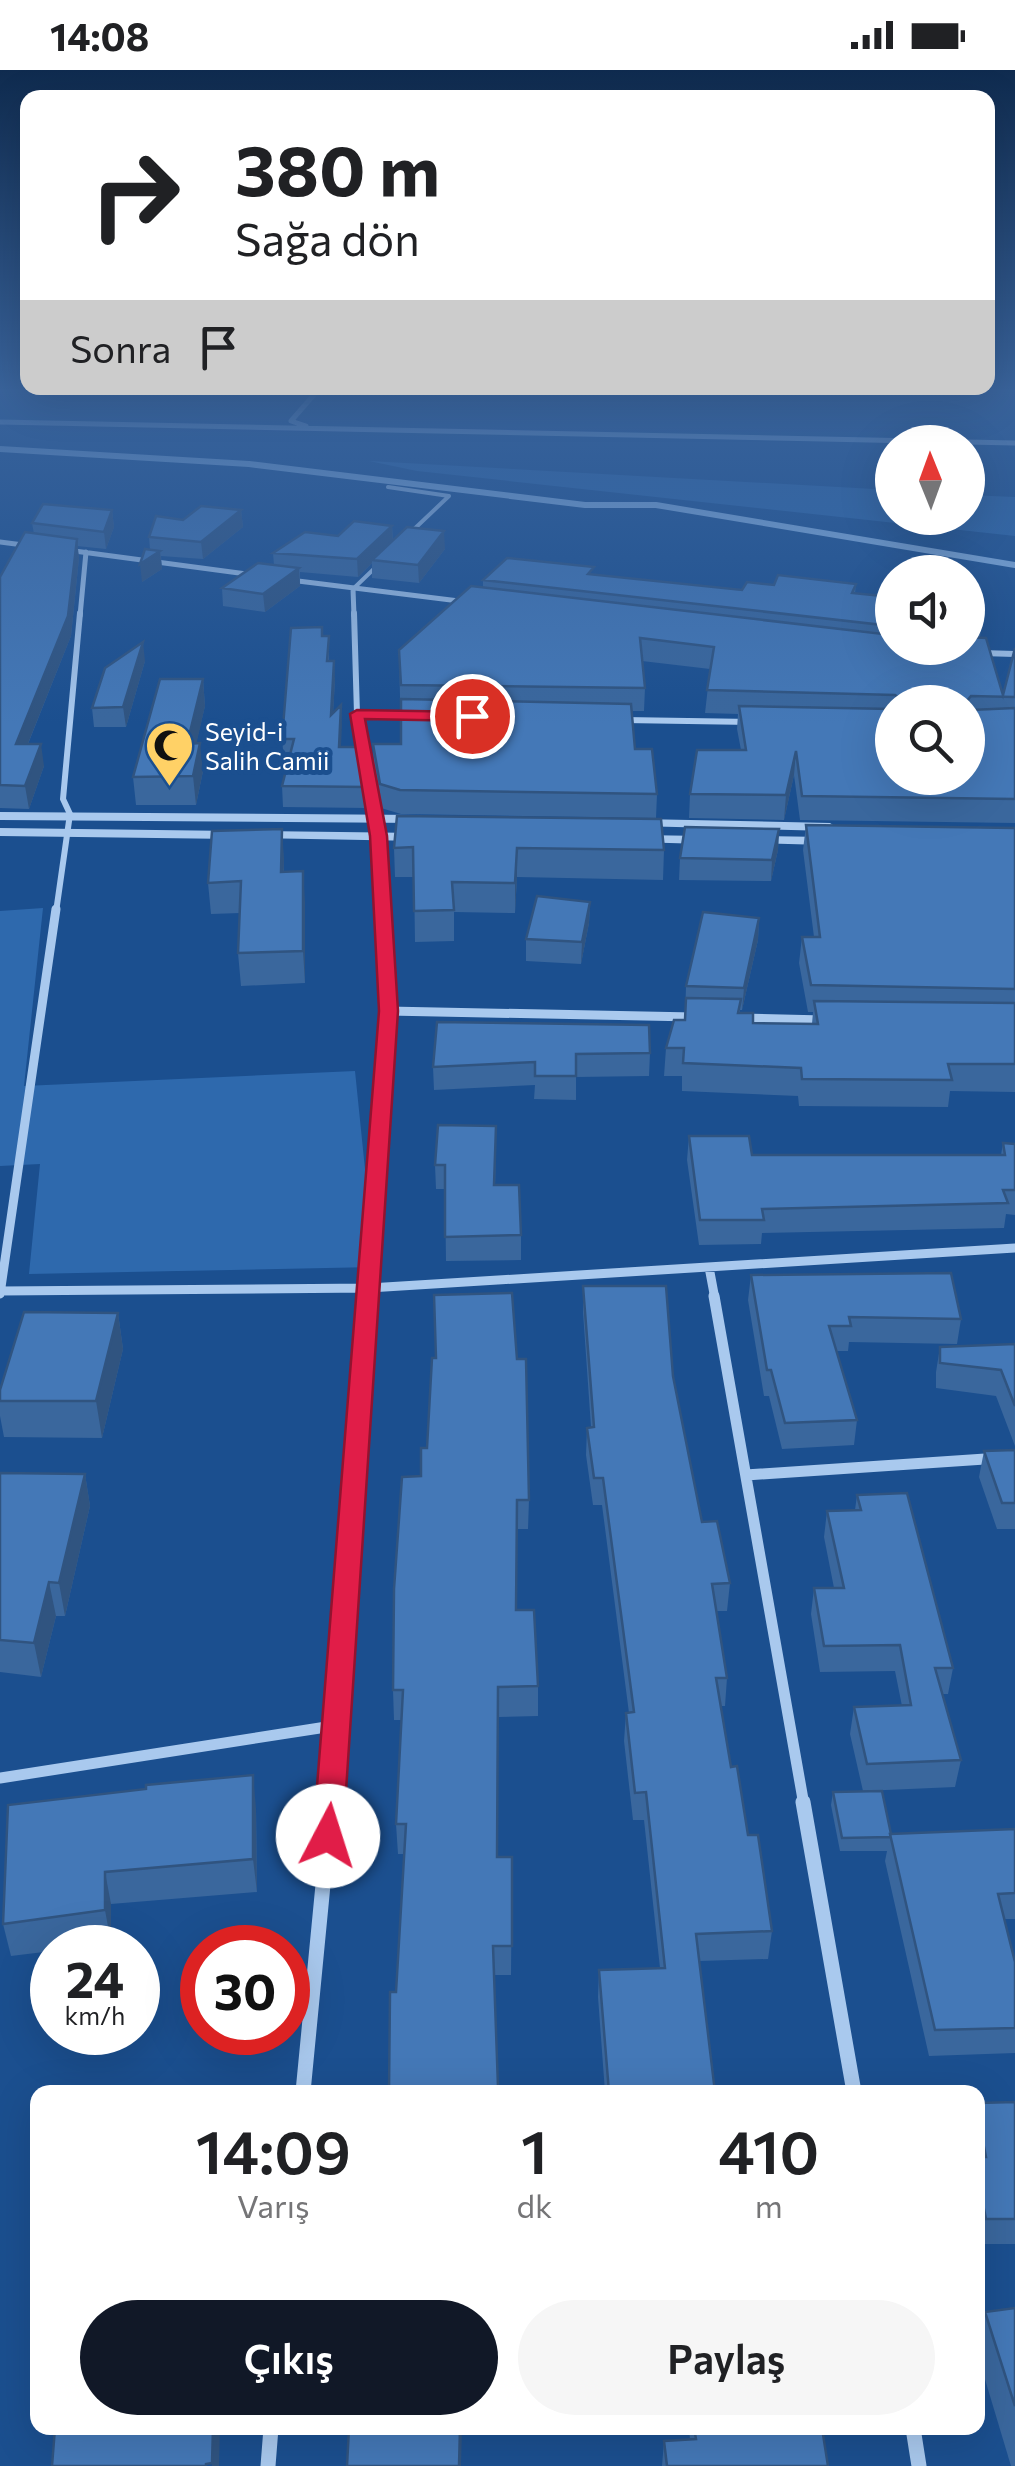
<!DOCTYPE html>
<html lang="tr">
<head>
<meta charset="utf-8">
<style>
  :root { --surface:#fff; --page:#f6f6f6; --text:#202124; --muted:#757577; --accent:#111827 }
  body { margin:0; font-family:Commissioner,sans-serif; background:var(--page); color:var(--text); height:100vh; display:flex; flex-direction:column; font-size:38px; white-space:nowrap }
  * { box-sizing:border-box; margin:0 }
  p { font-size:32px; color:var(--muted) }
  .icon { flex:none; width:55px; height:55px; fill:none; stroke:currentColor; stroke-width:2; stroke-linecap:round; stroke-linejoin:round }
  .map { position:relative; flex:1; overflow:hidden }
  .details { position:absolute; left:30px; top:2015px; width:955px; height:350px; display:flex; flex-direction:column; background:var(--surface); border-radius:20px; box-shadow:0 10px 40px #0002 }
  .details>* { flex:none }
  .guide { position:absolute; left:20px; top:20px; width:975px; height:305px; border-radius:20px; box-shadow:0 10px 40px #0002; background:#fff; color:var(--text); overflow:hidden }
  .needle { width:65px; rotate:359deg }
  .fabs { position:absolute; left:875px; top:355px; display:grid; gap:20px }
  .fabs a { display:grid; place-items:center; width:110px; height:110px; border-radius:50%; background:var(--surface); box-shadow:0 10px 40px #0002; font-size:50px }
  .speed { position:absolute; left:30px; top:1855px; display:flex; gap:20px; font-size:50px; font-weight:700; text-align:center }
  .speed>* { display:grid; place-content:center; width:130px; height:130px; border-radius:50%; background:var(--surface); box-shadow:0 10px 40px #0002; line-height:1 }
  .speed small { font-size:25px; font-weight:400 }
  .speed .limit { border:15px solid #d22; background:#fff; color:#111 }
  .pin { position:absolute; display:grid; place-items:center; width:85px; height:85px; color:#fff; margin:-42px; border:5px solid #fff; border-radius:50%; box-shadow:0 2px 10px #0007 }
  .me { position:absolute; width:110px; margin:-55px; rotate:5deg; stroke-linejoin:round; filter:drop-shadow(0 0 8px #0008) }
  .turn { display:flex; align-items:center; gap:35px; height:210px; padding:0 50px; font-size:45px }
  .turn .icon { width:130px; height:130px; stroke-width:2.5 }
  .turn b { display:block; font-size:70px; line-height:85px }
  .then { display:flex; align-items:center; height:95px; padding:0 50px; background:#0003; gap:20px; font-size:38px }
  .eta { display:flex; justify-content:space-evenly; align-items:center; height:170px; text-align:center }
  .eta b { font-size:60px; font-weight:600; line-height:70px }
  .action { display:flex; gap:20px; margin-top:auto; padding:20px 50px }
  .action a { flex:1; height:115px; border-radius:60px; background:var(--accent); color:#fff; font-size:40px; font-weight:600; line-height:115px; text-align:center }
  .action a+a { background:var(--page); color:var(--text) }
  .status { display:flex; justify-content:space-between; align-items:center; height:70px; padding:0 50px; background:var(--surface); direction:ltr }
  .status svg { height:28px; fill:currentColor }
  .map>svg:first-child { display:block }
</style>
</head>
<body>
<div class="status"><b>14:08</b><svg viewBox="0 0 49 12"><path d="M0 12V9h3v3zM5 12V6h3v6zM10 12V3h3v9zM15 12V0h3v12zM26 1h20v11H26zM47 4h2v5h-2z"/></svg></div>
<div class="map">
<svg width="1015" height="2396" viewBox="0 0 1015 2396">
  <rect width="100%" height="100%" fill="#1b4f8f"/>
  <path fill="#2e69ad" d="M369 391 892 420V448H968V425L1015 427V466L417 401Z
    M43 838 24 1016 355 1001 375 1197 29 1204 40 1094 0 1096V841Z"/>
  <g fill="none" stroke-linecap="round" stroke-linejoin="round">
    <path stroke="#9cc4f0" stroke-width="6" d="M0 379 249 394 585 435H656L1015 495"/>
    <path stroke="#a9c9ee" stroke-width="4" d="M388 417 449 426 410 463
      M353 519 379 494"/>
    <path stroke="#a9c9ee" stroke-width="5" d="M0 352 1015 373
      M306 356 291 351 319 319
      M0 472 31 476
      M67 480 254 505
      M290 510 467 532
      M353 519 354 546
      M80 546 86 482"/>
    <path stroke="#a9c9ee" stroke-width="6" d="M354 543 357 644 379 766 383 842
      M981 583 1015 584
      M357 644 412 645
      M624 650 752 652
      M56 842 70 744 63 729 80 543"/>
    <path stroke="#a9c9ee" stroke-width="9" d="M388 941 694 947
      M741 948 824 950
      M709 1197 715 1229
      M0 1221 369 1218 1015 1178
      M0 1224 56 839
      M368 1229 388 941 383 839"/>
    <path stroke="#a9c9ee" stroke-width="11" d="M714 1226 804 1735
      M746 1405 1015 1387
      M0 1708 339 1655
      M331 1735 368 1226"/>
    <path stroke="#a9c9ee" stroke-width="15" d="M803 1732 854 2022
      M303 2022 331 1732
      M913 2358 919 2396
      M268 2396 271 2358"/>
    <path fill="#a9c9ee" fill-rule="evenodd" d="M0 742 420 745 426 749 420 753 0 750Z
      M641 749 830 753 836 757 830 761 637 756V750Z
      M0 758 234 761 240 765 234 769 0 766Z
      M260 761 419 763 425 767 419 771 255 768 254 765Z
      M640 765 704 766 710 770 704 774 635 772V766Z
      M755 766 824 767 830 771 824 775 750 773V767Z"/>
  </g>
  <path fill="#3a679d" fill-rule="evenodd" d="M112 440 114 457 106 479 77 476 79 488 71 566 28 674 44 696 29 739 0 738V507L34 464 32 453Z
    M241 440 243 457 203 489 161 486 162 499 142 512 150 480 149 467 183 450Z
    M392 456 393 470 445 479 419 513 372 508V493L358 507 300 502V516L265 542 223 536 222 518 274 495 273 483 338 466Z
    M594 505 742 520 774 515 856 514 855 523 892 527V578H968V533L981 558 980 568 1003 625 1015 578V753L800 750 794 705 784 750 689 748 690 724 741 680 737 659 738 644 705 643 710 599 642 591 645 618 644 641H632L635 679 657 724 656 748 401 744 381 738 374 697 373 674H401L399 580 483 518V510ZM892 632H968L892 708Z
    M322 557 323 566H329V591L335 610 333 643 341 635V677L366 717 367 738 283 737 282 716 289 689 284 690 282 669Z
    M145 591 126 657H94L92 638Z
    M203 609 205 636 196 673 203 701 196 735H136L133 707Z
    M397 746 664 780 663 810 517 807 515 843 454 842V871L415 872 414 807H395L394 778Z
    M806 755 1015 758V1022L950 1021 948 1037 799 1036 798 1026 682 1021V1006H664L666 978 685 950 686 916 759 848 758 870 742 940H740V943L753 953 812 954 813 942H808L799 893 802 867H814L803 780Z
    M282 759 284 802 305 832V913L241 916 238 883 240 843 211 844 208 813Z
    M779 759 778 780 771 811 679 810 680 788Z
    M590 832 589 853 581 894 526 891V869Z
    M437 952 650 983 649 1006 576 1007V1030L534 1029 535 1015 434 1020 433 997Z
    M689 1066 752 1085H1001L1003 1073 1015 1074V1145L1006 1144 1004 1158 762 1163 761 1174 699 1175 687 1090Z
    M496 1080 495 1115 521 1165V1190L446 1191 445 1119H436L435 1095Z
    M751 1205 961 1249 957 1274 849 1272 848 1281H837L857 1350 854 1375 782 1379 769 1326H764L748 1230Z
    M583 1216 673 1306 702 1452 730 1513 727 1541H717L727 1608 725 1636H721L731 1697 772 1861 768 1889 699 1891 715 2022H605L598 1927 599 1900 660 1898 644 1750H633L624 1671 626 1643H629L602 1435H593L586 1385 587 1358 591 1357 583 1242Z
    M118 1243 123 1279 102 1368 4 1367 0 1346V1320Z
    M1015 1274V1376L996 1326 936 1318V1302L940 1277Z
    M436 1288 529 1430 528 1459H517L516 1540 538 1616V1646L498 1647 497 1787H512L511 1905H494L498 2022H389L390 1922H396L404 1784H398L396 1754 402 1650H394L393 1620 421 1406 427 1378Z
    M1015 1380V1459H997L979 1407 984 1381Z
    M0 1403 85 1404 90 1436 65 1546H56L41 1607 0 1602Z
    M857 1425 953 1598 948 1624H942L961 1690 955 1717 863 1721 850 1664 854 1637 902 1636 895 1601 820 1602 811 1544 814 1518H834L824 1467 827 1441 855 1440Z
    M833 1722 891 1764 1015 1759V1849H1004L1015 1892V1983L929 1986 885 1791 887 1781H840L831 1735Z
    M8 1735 256 1738 257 1822 111 1834V1873L76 1878H52V1881L11 1886 3 1854Z
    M1015 2032V2174H979L978 2033Z
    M1015 2238V2396H1011L978 2286V2268L985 2242Z
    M689 2358H822L828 2396H662L664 2371 690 2370Z"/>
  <path fill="#305480" d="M112 440 114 457 106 479 104 462Z
    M241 440 243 457 203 489 201 472Z
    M392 456 393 473 372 490V493L358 507 357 489Z
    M444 461 445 479 419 513 418 495Z
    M77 469 79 488 71 566 19 696 16 674Z
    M160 481 162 499 142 512 140 494Z
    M299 498 300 516 265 542 263 524Z
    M143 572 145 591 126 657 123 637Z
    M334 591 335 610 332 664 331 645Z
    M203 609 205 636 190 702 187 674Z
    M341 635 342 655 340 697 339 677Z
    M200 673 203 701 196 735 193 706Z
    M41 674 44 696 29 739 25 716Z
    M796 681 794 705 784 750 786 725Z
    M282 759 284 789 283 833 281 802Z
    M779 759 778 780 771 811 772 790Z
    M517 778V807L515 843V813Z
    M303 801 305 832V913L303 881Z
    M590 832 589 853 581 894 582 872Z
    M759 848 758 870 742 940 744 918Z
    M118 1243 123 1279 102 1368 96 1331Z
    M85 1404 90 1436 65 1546 59 1513Z
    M49 1512 56 1546 41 1607 34 1573Z
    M253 1705 256 1738 257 1822 253 1789Z
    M105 1802 111 1834V1873L105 1840Z
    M213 2358H220L219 2396H212V2393Z
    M460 2358H462L461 2396H459Z"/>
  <path fill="#4478b7" stroke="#305480" stroke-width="2.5" d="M43 434 112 440 104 462 32 453Z
    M201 436 241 440 201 472 149 467 156 446 183 450Z
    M354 451 392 456 357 489 273 483 305 462 338 466Z
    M407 457 444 461 418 495 372 490Z
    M25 462 77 469 68 546 16 674H41L25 716 0 715V507Z
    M145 479 160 481 140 494Z
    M507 488 594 497 588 504 742 520 747 512 774 515 778 505 856 514 852 523 892 527V556L483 510Z
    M258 493 299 498 263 524 222 518Z
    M471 516 892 565V578H968V567L986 568 1003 625 1015 578V627L971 626 966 632H899L901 629 895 625 707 620 714 577 640 568 645 618 401 615 399 580Z
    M968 533 974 534 981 558H968Z
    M322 557V566H329L327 591H334L331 645 341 635 339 677H359L366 717 282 716 294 669H282L291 558Z
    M143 572 123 637 92 638 105 598Z
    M160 609H203L187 674 200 673 193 706 133 707Z
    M401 629 631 634 635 679H652L657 724 400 720 380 714 373 674H401Z
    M739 636 892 639V708H968V636L971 640 1015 638V729L802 726 796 681 786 725 690 724 697 680H746Z
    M397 746 661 749 664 780 517 778 515 813 452 812 454 840 414 841 413 777 394 778Z
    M806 755 1015 758V919L811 915 802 867H820Z
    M685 757 779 759 772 790 680 788Z
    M282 759 281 802 303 801V881L238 883 241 811 208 813 212 761Z
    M537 826 590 832 582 872 526 869Z
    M703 842 759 848 744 918 686 916Z
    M686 928 741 929 738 943H753V953L818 954 814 931 1015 933V994H948L952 1010 802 1009 801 998 683 993 684 978H666L674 950H685Z
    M437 952 649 955 650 983 576 984V1006H535V992L433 997Z
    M438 1055 496 1056 494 1115H519L521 1165 445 1167V1095H435Z
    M689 1066H749L752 1085H1005L1003 1073 1015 1074V1120H1003L1008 1133 762 1139 764 1150H700Z
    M951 1203 961 1249 849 1247 851 1256H829L857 1350 785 1353 771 1300H767L751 1205Z
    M583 1216H666L673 1306 702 1452 717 1451 730 1513 712 1514 727 1608H716L731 1697 737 1696 748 1765H758L772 1861 696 1864 715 2022H609L599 1900 665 1898 646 1722 635 1723 626 1643 634 1642 603 1408H594L587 1358 594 1357Z
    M512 1223 517 1289H526L529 1430H517L516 1540H534L538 1616 498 1617 497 1787H512V1876H493L498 2017 389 2021 390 1922H396L406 1754H396L403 1620H393L394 1519 402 1407 421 1406V1378H427L432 1288H436L434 1225Z
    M24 1242 118 1243 96 1331H0V1320Z
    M1015 1274V1336L1001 1300 940 1293V1277Z
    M1015 1380V1433H1002L984 1381Z
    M0 1403 85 1404 59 1513 49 1512 34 1573 0 1570Z
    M907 1423 953 1598H935L961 1690 867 1694 854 1637 911 1635 900 1575 824 1576 814 1518H844L827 1441 861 1440 857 1425Z
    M253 1705V1789L105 1802V1840L3 1854 8 1735 146 1719V1715Z
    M882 1721 891 1764 890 1767 842 1768 833 1722Z
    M1015 1759V1823L998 1824 1015 1892V1958L935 1960 890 1764Z
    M1015 2032V2149H986L978 2109V2087H986L978 2046V2033Z
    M1015 2238V2336L985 2242Z
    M55 2358H213L212 2393 206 2394V2396H52Z
    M349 2358H460L459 2396H347Z
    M694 2358H822L828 2396H667L664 2371 696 2369Z"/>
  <linearGradient id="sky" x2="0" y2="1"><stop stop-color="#0f2b4f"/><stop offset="0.49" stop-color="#39639b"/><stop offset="1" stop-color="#39639b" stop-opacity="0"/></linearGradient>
  <rect width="1015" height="654" fill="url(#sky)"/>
  <path fill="#e11d48" stroke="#92132f" stroke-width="2.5" d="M357 640 472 642 479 646 472 651 365 649 387 766 398 941 343 1766 339 1775 328 1778 317 1775 313 1766 379 941 370 766 350 644Z"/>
  <defs>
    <symbol id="mosque-pin" viewBox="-11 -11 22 30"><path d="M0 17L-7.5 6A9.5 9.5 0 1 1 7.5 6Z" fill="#ffd166" stroke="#1b4f8f"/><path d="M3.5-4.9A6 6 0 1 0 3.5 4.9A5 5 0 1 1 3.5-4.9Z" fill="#111"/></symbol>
  </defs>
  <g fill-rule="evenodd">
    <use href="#mosque-pin" x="142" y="648" width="55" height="75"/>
  </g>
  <g text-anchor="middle" stroke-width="10" stroke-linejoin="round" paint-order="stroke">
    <g font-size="25" fill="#fff" stroke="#1b4f8f" text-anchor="start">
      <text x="205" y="671">Seyid-i<tspan x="205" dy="29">Salih Camii</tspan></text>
    </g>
  </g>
</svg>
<div class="fabs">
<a><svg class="needle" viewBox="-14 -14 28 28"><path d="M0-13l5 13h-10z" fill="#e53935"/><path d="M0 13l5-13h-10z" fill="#757577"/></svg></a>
<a><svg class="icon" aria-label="sound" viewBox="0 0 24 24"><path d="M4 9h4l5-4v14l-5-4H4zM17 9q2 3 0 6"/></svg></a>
<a><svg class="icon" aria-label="search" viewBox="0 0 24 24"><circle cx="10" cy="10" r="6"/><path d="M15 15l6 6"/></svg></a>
</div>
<div class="speed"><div>24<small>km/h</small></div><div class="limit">30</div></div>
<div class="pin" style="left:472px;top:646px;background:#d93025"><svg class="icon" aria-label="arrive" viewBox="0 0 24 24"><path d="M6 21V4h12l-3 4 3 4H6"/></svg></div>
<svg class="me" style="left:328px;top:1766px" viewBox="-20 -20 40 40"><circle r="19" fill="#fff"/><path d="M0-13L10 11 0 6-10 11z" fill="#e11d48"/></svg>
<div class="guide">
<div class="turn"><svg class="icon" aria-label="right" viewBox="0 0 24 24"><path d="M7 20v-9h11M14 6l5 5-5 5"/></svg><div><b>380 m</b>Sağa dön</div></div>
<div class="then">Sonra<svg class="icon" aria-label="arrive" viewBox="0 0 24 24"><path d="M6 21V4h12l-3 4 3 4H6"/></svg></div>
</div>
<section class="details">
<div class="eta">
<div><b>14:09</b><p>Varış</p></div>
<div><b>1</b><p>dk</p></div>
<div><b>410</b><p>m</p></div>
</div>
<div class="action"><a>Çıkış</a><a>Paylaş</a></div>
</section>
</div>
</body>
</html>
